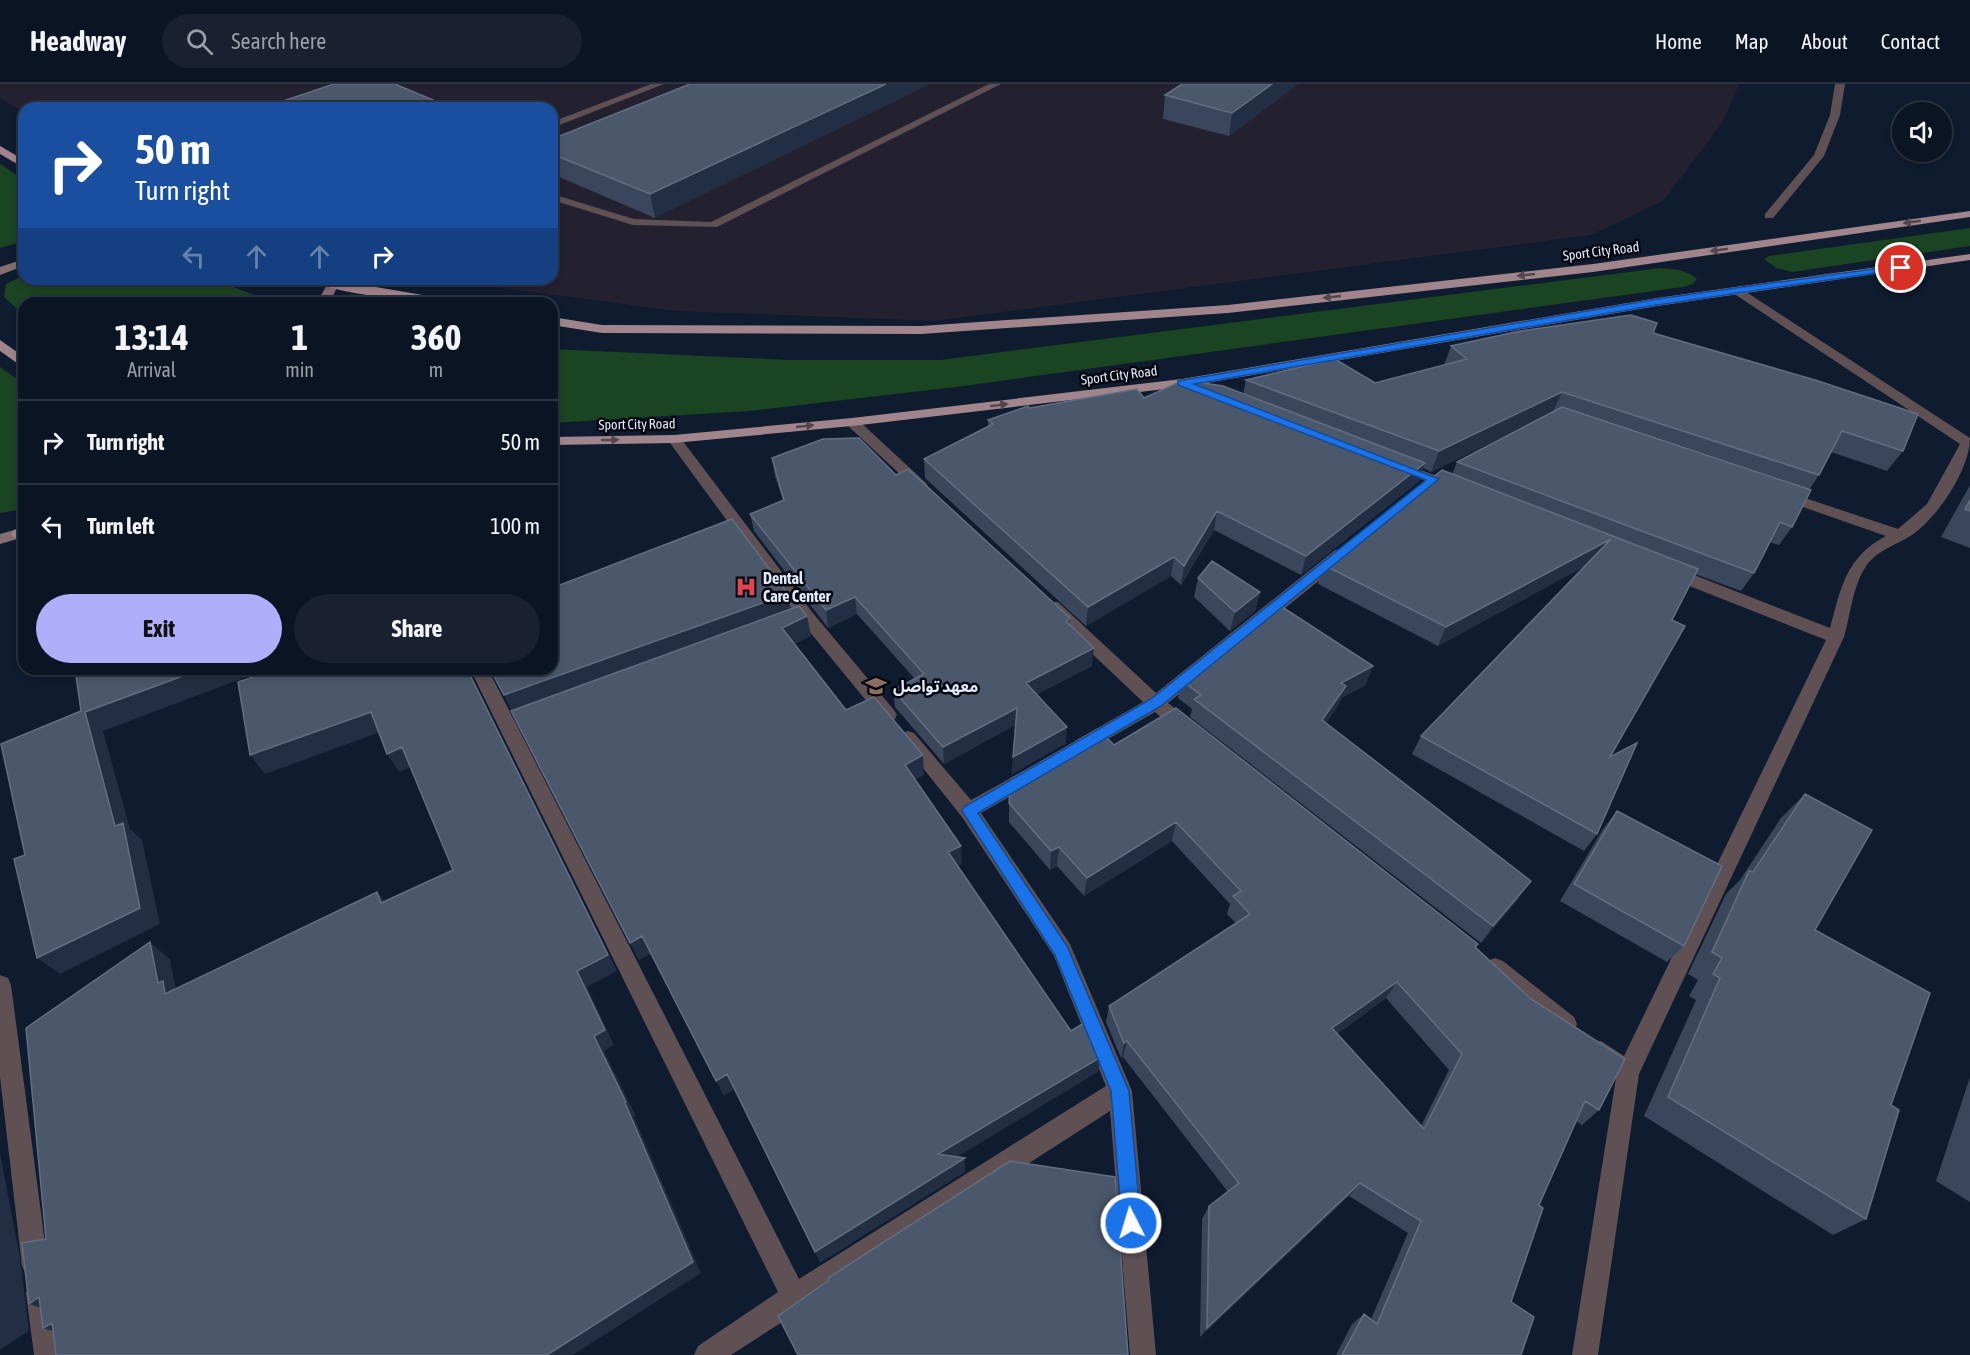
<!DOCTYPE html>
<html lang="en">
<head>
<meta charset="utf-8">
<style>
  :root { --surface:#0b1423; --page:#192130; --text:#f1f3f6; --muted:#9a9ea6; --line:#2b3341; --accent:#afaefa }
  body { margin:0; font-family:"Asap Condensed","Noto Sans Arabic",sans-serif; background:var(--page); color:var(--text); height:100vh; display:flex; flex-direction:column; font-size:22px; white-space:nowrap }
  * { box-sizing:border-box; margin:0 }
  p { font-size:20px; color:var(--muted) }
  .icon { flex:none; width:33px; height:33px; fill:none; stroke:currentColor; stroke-width:2; stroke-linecap:round; stroke-linejoin:round }
  .map { position:relative; flex:1; overflow:hidden }
  .sheet { position:absolute; left:18px; top:213px; width:540px; height:378px; display:flex; flex-direction:column; background:var(--surface); border-radius:18px; box-shadow:0 3px 9px #0003,0 0 0 2px var(--line) }
  .sheet>* { flex:none }
  .guide { position:absolute; left:18px; top:18px; width:540px; height:183px; border-radius:18px; box-shadow:0 3px 9px #0003,0 0 0 2px var(--line); background:#1a4fa0; color:#fff; overflow:hidden }
  .tools { position:absolute; left:1892px; top:18px; display:grid; gap:12px }
  .tools a { display:grid; place-items:center; width:60px; height:60px; border-radius:50%; background:var(--surface); box-shadow:0 3px 9px #0003,0 0 0 2px var(--line); font-size:30px }
  .pin { position:absolute; display:grid; place-items:center; width:51px; height:51px; color:#fff; margin:-26px; border:3px solid #fff; border-radius:50%; box-shadow:0 2px 6px #0007 }
  .me { position:absolute; width:66px; margin:-33px; rotate:355deg; stroke-linejoin:round; filter:drop-shadow(0 0 4px #0008) }
  .turn { display:flex; align-items:center; gap:21px; height:126px; padding:0 18px; font-size:27px }
  .turn .icon { width:78px; height:78px; stroke-width:2.5 }
  .turn b { display:block; font-size:42px; line-height:51px }
  .lanes { display:flex; align-items:center; height:57px; padding:0 18px; background:#0003; justify-content:center; gap:30px; direction:ltr }
  .lanes .off { opacity:.35 }
  .eta { display:flex; justify-content:space-evenly; align-items:center; height:102px; text-align:center }
  .eta b { font-size:36px; font-weight:700; line-height:42px }
  .button { display:flex; gap:12px; margin-top:auto; padding:12px 18px }
  .button a { flex:1; height:69px; border-radius:36px; background:var(--accent); color:#111; font-size:24px; font-weight:700; line-height:69px; text-align:center }
  .button a+a { background:var(--page); color:var(--text) }
  ul { padding:0; list-style:none }
  li { display:flex; align-items:center; gap:18px; height:84px; padding:0 18px; border-top:2px solid var(--line) }
  li div { flex:1 }
  li b { display:block; font-size:22px }
  li em { font-style:normal }
  header { display:flex; align-items:center; gap:36px; box-sizing:border-box; height:84px; padding:0 30px; background:var(--surface); border-bottom:2px solid var(--line) }
  header strong { font-size:28px }
  nav { display:flex; gap:33px; margin-inline-start:auto; font-size:21px }
  .search { width:420px; height:54px; background:var(--page); display:flex; align-items:center; gap:15px; box-sizing:border-box; padding:0 21px; border-radius:33px; color:var(--muted); font-size:22px }
  .map>svg:first-child { display:block }
</style>
</head>
<body>
<header>
<strong>Headway</strong>
<div class="search"><svg class="icon" aria-label="search" viewBox="0 0 24 24"><circle cx="10" cy="10" r="6"/><path d="M15 15l6 6"/></svg>Search here</div>
<nav><a>Home</a><a>Map</a><a>About</a><a>Contact</a></nav>
</header>
<div class="map">
<svg width="1970" height="1271" viewBox="0 0 1970 1271">
  <rect width="100%" height="100%" fill="#0f1b2f"/>
  <path fill="#232030" d="M0 0H1740L1722 39 1663 117 1591 151 934 237 676 227 434 195H552V24H24V29L0 14Z"/>
  <path fill="#1b4422" d="M0 80 24 96V157L0 164Z
    M1970 144V162L1792 188 1776 184 1764 175 1769 172Z
    M1660 184C1675 185 1686 186 1697 195L1693 200 1683 203 956 303 749 327 552 339V265L789 276H940Z
    M24 191V195H212L252 210 257 219H24V231L4 213 6 200Z
    M0 283 24 300V425L0 429Z"/>
  <g fill="none" stroke-linecap="round" stroke-linejoin="round">
    <path fill="#5e5053" fill-rule="evenodd" d="M651 0H664L552 44V38Z
      M989 0H1001L717 143 633 141 552 116V110L634 135 711 138Z
      M1835 0H1845L1840 31 1824 72 1773 134H1765V130L1814 71 1830 31Z"/>
    <path fill="#5e5053" fill-rule="evenodd" d="M1740 204 1970 354C1970 385 1938 433 1912 451 1898 460 1881 465 1869 478 1853 498 1851 529 1844 553L1639 990 1598 1271H1572L1616 994 1593 976 1590 968 1593 960 1601 957 1624 972 1826 556 1664 492 1662 488 1664 484H1676L1830 544C1841 503 1846 473 1886 452L1777 414 1775 411 1777 408H1787L1898 445 1927 420 1960 360 1736 211V205Z
      M852 334 857 335 926 399 928 402 926 405H916L847 341 845 338Z
      M674 351 679 352 812 528 894 626 897 631 894 636 888 638 882 636 800 536 667 355Z
      M1399 378 1459 400 1461 403 1454 408 1449 406 1394 385 1392 382Z
      M1341 465 1347 466 1349 470 1347 474 1168 619 1194 639 1197 644 1194 649C1180 654 1166 637 1155 628L1087 667 1081 669 1075 667 1072 662 1075 657 1143 618 1046 526 1044 522 1046 518H1058L1156 609 1335 466Z
      M470 585H488L799 1195 1106 1002 1054 872 962 733 899 654 902 649 908 647 914 649 971 716 1025 686 1032 684 1039 686 1041 691 1039 696 981 729 1070 860 1132 1007 1156 1271H1130L1110 1027 731 1271H694L698 1262 778 1208Z
      M1495 874 1503 877 1574 933 1577 940 1574 947 1566 951 1558 947 1487 891 1484 884 1487 877Z
      M0 891 8 894 11 901 48 1182 44 1191 35 1195 26 1191 22 1182 0 993Z
      M39 1196 48 1200 52 1209 60 1271H34L26 1209 30 1200Z"/>
    <path fill="#846e73" fill-rule="evenodd" d="M24 175V182L0 191V183Z
      M333 196 339 200 329 219H317L329 197Z
      M24 443V453L0 460V450Z"/>
    <path fill="#a1858c" fill-rule="evenodd" d="M0 62 24 76V84L0 70Z
      M1970 127V133L1593 188 1228 229 921 250 602 249 552 241V233L602 241 921 242 1228 221 1593 180Z
      M1970 170V176L1657 222 1182 303 852 342 674 359 552 361V353L674 351 852 334 1182 295 1657 214Z
      M311 195H329L446 215 452 219C427 219 327 210 311 195Z
      M0 256 24 273V284L0 267Z
      M24 444V454H14L11 450 14 446Z"/>
  </g>
  <path fill="#3a465c" fill-rule="evenodd" d="M690 0 655 134 552 90V55Z
    M1182 0H1298L1229 52 1163 35 1165 11Z
    M286 16 452 24H289Z
    M1653 249 1903 367 1887 387 1831 368 1819 391 1809 406 1792 443 1779 461 1770 458 1754 489 1741 507 1695 490 1672 536 1610 673 1597 750 1584 767 1412 670 1421 652 1585 482 1438 562 1318 500 1324 481 1452 390 1457 378 1553 328 1431 388 1423 384 1418 398 1301 491 1214 446 1181 501 1171 492 1086 542 925 394 924 375 988 343V336L1144 314 1243 310 1246 296 1375 299 1444 281 1451 262Z
    M772 374 896 391 1070 534V540L1092 582 1037 610 1066 659 1012 690 1015 641 944 680 895 623 893 606 915 595 857 530 828 544 754 447 750 430 783 417 775 392Z
    M1970 401V464L1941 453Z
    M1198 494 1260 508 1255 527 1230 547 1194 513Z
    M1249 541 1366 601 1341 614 1339 620 1326 639 1519 814 1481 859 1190 633 1192 625 1178 614 1181 596 1247 548Z
    M1114 661 1475 864 1599 1026 1582 1041 1576 1037 1539 1121 1511 1218 1521 1271H1336L1352 1240 1364 1230 1371 1235 1408 1149 1349 1112 1200 1253 1202 1135 1209 1122 1228 1108 1123 973 1121 974 1106 938 1109 922 1236 839 1227 830 1230 820 1172 757 1084 812 1057 782 1050 786 1009 738V719ZM1386 914 1449 986 1421 1042 1337 950Z
    M1805 710 1815 846 1891 1021 1866 1135 1833 1151 1644 1032 1696 916 1689 912 1698 896 1688 890 1726 810 1740 796 1781 734Z
    M1617 727 1684 862 1667 878 1560 817 1603 745Z
    M1970 993V1118L1936 1097Z"/>
  <path fill="#212e43" d="M886 0H931L655 134 650 110Z
    M1272 0H1298L1229 52 1232 29Z
    M1562 308 1553 328 1431 388 1439 367Z
    M1425 379 1418 398 1301 491 1306 472Z
    M1217 427 1214 446 1181 501 1184 482Z
    M1611 455 1600 474 1438 562 1446 543Z
    M1174 473 1171 492 1086 542 1088 523Z
    M1260 508 1255 527 1230 547 1235 528Z
    M788 510 791 529 513 630 504 611Z
    M855 513 857 530 828 544 826 526Z
    M807 532 811 552 786 564 782 544Z
    M1094 564 1092 582 1026 616V599Z
    M1373 582 1366 601 1341 614 1339 620 1316 655 1322 636 1341 599Z
    M202 585H267L103 647 130 745 142 756 160 840 60 890 37 874 85 628Z
    M315 585H320L325 592 316 590Z
    M467 585H468L617 887 587 903 614 961 604 967 636 1032 634 1033 701 1189 573 1271H547L594 952 577 887Z
    M1017 624 1016 641 944 680 943 663Z
    M371 628 383 647 265 690 250 671Z
    M1067 643 1066 659 1012 690 1013 673Z
    M402 663 414 682 399 688 387 670Z
    M923 671 924 691 907 700 905 681Z
    M1176 738 1172 757 1084 812 1087 794Z
    M961 762 962 780 949 787 948 768Z
    M1059 763 1057 782 1050 786 1051 767Z
    M1531 797 1519 814 1481 859 1493 842Z
    M377 808 391 825 381 819Z
    M642 852 651 870 639 876 630 859Z
    M150 858 170 875 176 907 165 910 158 899Z
    M1397 898 1386 914 1323 960 1332 944Z
    M1127 957 1123 973 1121 974 1124 959Z
    M1101 973 1098 988 939 1084 938 1070Z
    M727 990 734 1005 724 1012 716 997Z
    M0 1069 20 1174 29 1247 0 1266Z
    M965 1074V1088L820 1179 815 1168Z
    M1360 1099 1349 1112 1200 1253 1207 1244Z
    M39 1213 57 1229 29 1220Z
    M52 1239 71 1253 43 1244Z"/>
  <path fill="#4b586c" stroke="#636e82" stroke-width="1.5" fill-rule="evenodd" d="M334 0H395L452 24H303L286 16Z
    M690 0H886L650 110 552 70V55Z
    M1182 0H1272L1232 29 1165 11Z
    M1631 231 1657 239 1653 249 1815 296 1918 330 1903 367 1842 347 1819 391 1562 308 1439 367 1246 296 1335 275 1375 299 1467 275 1451 262 1520 247Z
    M1184 296 1223 302 1425 379 1306 472 1217 427 1184 482 1174 473 1088 523 924 375 993 340 988 336 1028 322 1030 324 1137 305 1144 314Z
    M1562 323 1811 406 1792 443 1780 438 1754 489 1457 378Z
    M859 354 896 391 908 385 1070 534 1066 537 1094 564 1026 599 1067 643 1013 673 1017 624 943 663 893 606 924 590 855 513 826 526 750 430 784 416 772 374 823 355Z
    M1442 386 1698 485 1672 536 1685 542 1610 673 1637 659 1597 750 1421 652 1611 455 1446 543 1324 481Z
    M1970 416V427L1965 425Z
    M732 435 788 510 504 611 490 585H552V504Z
    M1212 477 1260 508 1235 528 1198 494Z
    M1276 519 1373 582 1341 599 1346 602 1322 636 1531 797 1493 842 1194 615 1201 611 1181 596 1211 572 1253 544 1249 541Z
    M799 522 807 532 782 544 846 626 874 613 923 671 905 681 961 762 948 768 1071 947 1087 937 1101 973 938 1070 965 1074 815 1168 727 990 716 997 642 852 630 859 511 627Z
    M75 585H202L85 628 115 742 123 739 140 824 37 874 14 775 25 771 1 660 81 627Z
    M277 585H315L316 590 328 585H467L608 871 577 887 605 946 594 952 626 1018 625 1019 693 1178 547 1271H56L52 1239 43 1244 39 1213 29 1220 22 1159 46 1155 26 944 150 858 158 899 163 897 165 910 377 808 381 819 453 786 402 663 387 670 371 628 250 671 238 598Z
    M1176 624 1478 860 1475 863 1531 915 1625 975 1599 1026 1585 1017 1539 1121 1543 1124 1511 1218 1534 1233 1521 1271H1342L1364 1230 1377 1240 1421 1137 1360 1099 1207 1244 1209 1122 1239 1099 1127 957 1124 959 1109 922 1250 830 1233 812 1241 807 1176 738 1087 794 1059 763 1051 767 1009 719 1011 695 1098 645 1114 661ZM1397 898 1462 970 1424 1045 1332 944Z
    M1805 710 1872 746 1815 846 1930 909 1891 1021 1899 1026 1866 1135 1668 1013 1720 894 1713 890 1722 874 1712 868 1749 787 1753 788Z
    M1617 727 1722 782 1684 862 1574 800Z
    M1010 1077 1115 1093 1128 1271H798L778 1232 829 1196 828 1194Z"/>
  <defs><path id="oneway-solid" d="M-6-.8H1V-3.2L6.5 0L1 3.2V.8H-6Z" transform="scale(1.5)"/></defs>
  <g fill="#52464d">
    <use href="#oneway-solid" transform="translate(1912 138) rotate(172)"/>
    <use href="#oneway-solid" transform="translate(1719 166) rotate(172)"/>
    <use href="#oneway-solid" transform="translate(1526 191) rotate(174)"/>
    <use href="#oneway-solid" transform="translate(1332 213) rotate(174)"/>
    <use href="#oneway-solid" transform="translate(999 321) rotate(-7)"/>
    <use href="#oneway-solid" transform="translate(805 342) rotate(-6)"/>
    <use href="#oneway-solid" transform="translate(610 356) rotate(-1)"/>
  </g>
  <path fill="#1a73e8" stroke="#114b97" stroke-width="1.5" d="M1901 181 1905 184 1904 185 1657 221 1194 300 1439 395 1161 622 978 729 1067 862 1129 1007 1141 1139 1138 1146 1131 1149 1125 1146 1122 1139 1111 1007 1055 871 962 727 964 723 1151 615 1426 396 1178 301V297L1657 215Z"/>
  <defs>
    <symbol id="hospital-bare" viewBox="-9 -9 18 18"><path d="M-5-5h3v3.5h4V-5h3V5h-3V1.5h-4V5h-3Z" fill="#e0444e" stroke="#03060e" stroke-width="2.5" paint-order="stroke"/></symbol>
    <symbol id="school-bare" viewBox="-9 -9 18 18"><path d="M0-5L7-2L0 1L-7-2ZM-4 1L0 2.5L4 1V4Q0 6-4 4Z" fill="#8d6e63" stroke="#03060e" stroke-width="2.5" paint-order="stroke"/></symbol>
  </defs>
  <g fill-rule="evenodd">
    <use href="#hospital-bare" x="731" y="488" width="30" height="30"/>
    <use href="#school-bare" x="861" y="587" width="30" height="30"/>
  </g>
  <g text-anchor="middle" stroke-width="5" stroke-linejoin="round" paint-order="stroke">
    <g font-size="14" fill="#e0e9f7" stroke="#03060e">
      <text transform="translate(1601 167) rotate(-7)" y="5">Sport City Road</text>
      <text transform="translate(1119 291) rotate(-7)" y="5">Sport City Road</text>
      <text transform="translate(637 340) rotate(-1)" y="5">Sport City Road</text>
    </g>
    <g font-size="16" font-weight="bold" fill="#e0e9f7" stroke="#03060e" text-anchor="start">
      <text x="763" y="500">Dental<tspan x="763" dy="18">Care Center</tspan></text>
      <text x="893" y="608">معهد تواصل</text>
    </g>
  </g>
</svg>
<div class="tools">
<a><svg class="icon" aria-label="sound" viewBox="0 0 24 24"><path d="M4 9h4l5-4v14l-5-4H4zM17 9q2 3 0 6"/></svg></a>
</div>
<div class="pin" style="left:1901px;top:184px;background:#d93025"><svg class="icon" aria-label="arrive" viewBox="0 0 24 24"><path d="M6 21V4h12l-3 4 3 4H6"/></svg></div>
<svg class="me" style="left:1131px;top:1139px" viewBox="-20 -20 40 40"><circle r="17" fill="#1a73e8" stroke="#fff" stroke-width="3"/><path d="M0-11L8 9 0 5-8 9z" fill="#fff"/></svg>
<div class="guide">
<div class="turn"><svg class="icon" aria-label="right" viewBox="0 0 24 24"><path d="M7 20v-9h11M14 6l5 5-5 5"/></svg><div><b>50 m</b>Turn right</div></div>
<div class="lanes"><svg class="icon off" aria-label="left" viewBox="0 0 24 24"><path d="M17 20v-9H6M10 6l-5 5 5 5"/></svg><svg class="icon off" aria-label="ahead" viewBox="0 0 24 24"><path d="M12 20V5M6 11l6-6 6 6"/></svg><svg class="icon off" aria-label="ahead" viewBox="0 0 24 24"><path d="M12 20V5M6 11l6-6 6 6"/></svg><svg class="icon" aria-label="right" viewBox="0 0 24 24"><path d="M7 20v-9h11M14 6l5 5-5 5"/></svg></div>
</div>
<section class="sheet">
<div class="eta">
<div><b>13:14</b><p>Arrival</p></div>
<div><b>1</b><p>min</p></div>
<div><b>360</b><p>m</p></div>
</div>
<ul>
<li><svg class="icon" aria-label="right" viewBox="0 0 24 24"><path d="M7 20v-9h11M14 6l5 5-5 5"/></svg><div><b>Turn right</b></div><em>50 m</em></li>
<li><svg class="icon" aria-label="left" viewBox="0 0 24 24"><path d="M17 20v-9H6M10 6l-5 5 5 5"/></svg><div><b>Turn left</b></div><em>100 m</em></li>
</ul>
<div class="button"><a>Exit</a><a>Share</a></div>
</section>
</div>
</body>
</html>
